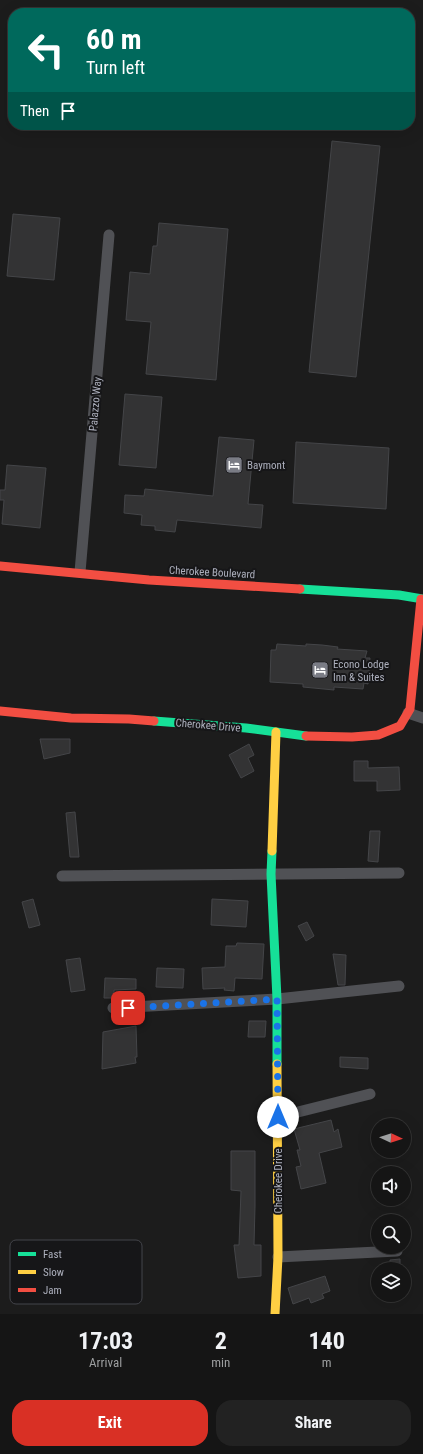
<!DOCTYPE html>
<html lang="en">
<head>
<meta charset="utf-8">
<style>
  :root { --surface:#151515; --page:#222; --text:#f1f3f6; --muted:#9d9fa0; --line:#343434; --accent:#d93025 }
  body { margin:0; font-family:"Roboto Condensed",sans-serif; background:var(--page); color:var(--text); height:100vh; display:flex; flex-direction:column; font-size:15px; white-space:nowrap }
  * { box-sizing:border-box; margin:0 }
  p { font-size:13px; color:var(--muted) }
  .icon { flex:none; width:22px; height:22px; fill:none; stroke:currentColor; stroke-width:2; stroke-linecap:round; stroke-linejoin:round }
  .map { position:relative; height:1314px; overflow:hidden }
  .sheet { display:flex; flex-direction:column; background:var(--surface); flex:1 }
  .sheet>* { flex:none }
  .banner { position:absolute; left:8px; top:8px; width:407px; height:122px; border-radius:16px; box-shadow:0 4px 16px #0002,0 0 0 1px var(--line); background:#00695c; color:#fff; overflow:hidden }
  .needle { width:26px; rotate:94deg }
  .controls { position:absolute; left:371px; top:1118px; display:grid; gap:8px }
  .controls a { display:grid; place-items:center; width:40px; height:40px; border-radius:50%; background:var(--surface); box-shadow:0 4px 16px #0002,0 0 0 1px var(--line); font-size:20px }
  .pin { position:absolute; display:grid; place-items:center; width:34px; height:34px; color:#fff; margin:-17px; border-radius:8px; box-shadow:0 2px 6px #0006 }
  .me { position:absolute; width:44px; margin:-22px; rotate:0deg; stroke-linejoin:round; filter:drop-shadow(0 0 3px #0008) }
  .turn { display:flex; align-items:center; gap:14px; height:84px; padding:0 12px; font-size:18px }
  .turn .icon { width:52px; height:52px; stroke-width:2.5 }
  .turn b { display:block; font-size:28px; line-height:34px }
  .then { display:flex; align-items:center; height:38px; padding:0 12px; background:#0003; gap:8px; font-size:15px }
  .eta { display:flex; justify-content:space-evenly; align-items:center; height:68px; text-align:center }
  .eta b { font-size:24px; font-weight:700; line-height:28px }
  .primary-button { display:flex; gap:8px; margin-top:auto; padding:8px 12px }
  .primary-button a { flex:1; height:46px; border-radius:16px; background:var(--accent); color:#fff; font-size:16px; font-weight:700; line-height:46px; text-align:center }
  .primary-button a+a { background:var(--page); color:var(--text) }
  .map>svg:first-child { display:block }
</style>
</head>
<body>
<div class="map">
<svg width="423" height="1314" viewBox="0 0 423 1314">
  <rect width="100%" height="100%" fill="#1c1c1c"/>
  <path fill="#333334" stroke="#444548" d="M332 141 380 146 356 377 309 372Z
    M13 214 60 218 54 280 7 276Z
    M159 223 228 229 216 380 146 374 151 322 126 320 130 272 150 274 153 246H157Z
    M125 394 162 397 156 468 119 465Z
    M219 437 254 440 248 504 263 505 261 528 177 520 175 532 155 530V526L141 525 142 515 124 513 125 495 144 496 145 489 213 496Z
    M296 442 389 448 386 509 293 503Z
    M7 465 46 468 40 528 2 524 4 500H0V490H5Z
    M277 644 306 646V644L322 645 338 647 337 649 367 651 365 658H370L368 684 364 683 363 689 334 687V690L303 687V684L270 682 271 650H276Z
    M40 739H70V753L44 759Z
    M249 744 254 755 248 758 254 771 241 778 229 755Z
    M354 761H368V768L399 767 400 790 377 791V781H354Z
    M75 812 79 857H70L66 813Z
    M370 831H380L378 862 368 861Z
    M33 899 40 925 29 928 22 902Z
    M212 899 248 901 246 927 211 925Z
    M307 922 314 936 306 941 298 926Z
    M237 943 264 944 262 979 235 978 234 991 224 990 225 988 203 989 202 968 225 967 226 946H236Z
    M333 954 346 955 345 985H338Z
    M80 958 85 990 71 992 66 960Z
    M157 968 184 969 183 988 156 987Z
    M105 978 136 979V989L114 990V998H104Z
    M249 1021H266L265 1037H248Z
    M136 1026 137 1057H135L136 1063 102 1069 103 1032Z
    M340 1057 368 1058V1069L340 1067Z
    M331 1120 334 1132 338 1129 342 1147 319 1153 326 1183 301 1189 296 1167 301 1166 297 1150H300L294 1129Z
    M231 1151H255V1206L254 1245H261V1276L238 1278 234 1245H239L241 1191 231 1190Z
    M400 1259V1269H390V1260Z
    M325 1276 330 1291 322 1294 324 1298 311 1303 309 1298 293 1304 288 1288Z"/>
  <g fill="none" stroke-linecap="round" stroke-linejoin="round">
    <path stroke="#505155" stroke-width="11" d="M80 572 109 235
      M408 713 423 718
      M62 876 399 873
      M113 1008 277 999 399 986
      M278 1117 370 1094
      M278 1257 397 1251"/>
    <path stroke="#16e098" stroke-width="9" d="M300 589 399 595 423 599
      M154 721 246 728 306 736
      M272 851 271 874 277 999V1064"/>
    <path stroke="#ffcf43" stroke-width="9" d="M272 851 276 732
      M275 1314 278 1257 277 1064"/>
    <path stroke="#f24e42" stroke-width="9" d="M0 566 149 580 300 589
      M0 711 71 718 129 719 154 721
      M306 736 352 737 378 735 400 726 410 709 421 599"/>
  </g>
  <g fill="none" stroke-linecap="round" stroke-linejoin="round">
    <path stroke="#1a73e8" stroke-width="7" stroke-dasharray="0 12.6" d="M128 1008 277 999 278 1117"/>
  </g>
  <defs>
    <symbol id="hotel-square" viewBox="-11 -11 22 22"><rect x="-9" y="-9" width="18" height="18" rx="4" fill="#7a7c85" stroke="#161618"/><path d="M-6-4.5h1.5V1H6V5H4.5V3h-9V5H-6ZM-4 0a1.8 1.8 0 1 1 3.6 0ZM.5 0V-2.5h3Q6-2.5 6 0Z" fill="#fff"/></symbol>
  </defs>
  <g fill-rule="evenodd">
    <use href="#hotel-square" x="224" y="455" width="20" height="20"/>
    <use href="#hotel-square" x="310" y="660" width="20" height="20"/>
  </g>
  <g text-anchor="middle" stroke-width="4" stroke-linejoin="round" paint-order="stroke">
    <g font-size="11" fill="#adb0bd" stroke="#161618">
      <text transform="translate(95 404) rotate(-85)" y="4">Palazzo Way</text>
      <text transform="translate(212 572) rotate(3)" y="4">Cherokee Boulevard</text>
      <text transform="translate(208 725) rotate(5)" y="4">Cherokee Drive</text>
      <text transform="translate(278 1181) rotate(-90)" y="4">Cherokee Drive</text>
    </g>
    <g font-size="11" fill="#adb0bd" stroke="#161618" text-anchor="start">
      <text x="247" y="469">Baymont</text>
      <text x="333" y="668">Econo Lodge<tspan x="333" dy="13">Inn &amp; Suites</tspan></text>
    </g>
  </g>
  <rect x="10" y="1240" width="132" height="64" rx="6" fill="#161618" stroke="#43444a" stroke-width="1"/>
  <rect x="18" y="1252" width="18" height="4" fill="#16e098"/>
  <rect x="18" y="1270" width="18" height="4" fill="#ffcf43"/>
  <rect x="18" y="1288" width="18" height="4" fill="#f24e42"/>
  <g font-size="11" fill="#adb0bd">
    <text x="43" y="1258">Fast</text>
    <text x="43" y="1276">Slow</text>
    <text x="43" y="1294">Jam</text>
  </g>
</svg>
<div class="controls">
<a><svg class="needle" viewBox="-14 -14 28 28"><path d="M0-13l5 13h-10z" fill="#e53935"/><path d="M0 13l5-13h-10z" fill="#9d9fa0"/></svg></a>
<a><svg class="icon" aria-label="sound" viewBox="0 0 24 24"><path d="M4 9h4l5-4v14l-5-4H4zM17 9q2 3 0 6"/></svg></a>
<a><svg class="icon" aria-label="search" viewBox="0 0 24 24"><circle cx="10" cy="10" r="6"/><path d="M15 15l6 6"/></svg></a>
<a><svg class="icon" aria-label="layers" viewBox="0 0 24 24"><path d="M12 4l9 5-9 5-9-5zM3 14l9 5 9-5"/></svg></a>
</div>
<div class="pin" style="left:128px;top:1008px;background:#d93025"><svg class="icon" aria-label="arrive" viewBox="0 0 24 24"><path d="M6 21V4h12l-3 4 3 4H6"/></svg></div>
<svg class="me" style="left:278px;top:1117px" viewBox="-20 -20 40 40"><circle r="19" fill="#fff"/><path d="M0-13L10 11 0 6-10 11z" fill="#1a73e8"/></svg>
<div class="banner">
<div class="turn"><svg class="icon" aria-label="left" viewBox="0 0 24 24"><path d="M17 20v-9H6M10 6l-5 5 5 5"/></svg><div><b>60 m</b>Turn left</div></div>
<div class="then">Then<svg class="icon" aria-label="arrive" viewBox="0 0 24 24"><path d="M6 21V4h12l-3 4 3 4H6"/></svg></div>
</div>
</div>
<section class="sheet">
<div class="eta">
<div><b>17:03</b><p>Arrival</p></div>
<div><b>2</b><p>min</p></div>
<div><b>140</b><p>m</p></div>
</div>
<div class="primary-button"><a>Exit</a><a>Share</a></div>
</section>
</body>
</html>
